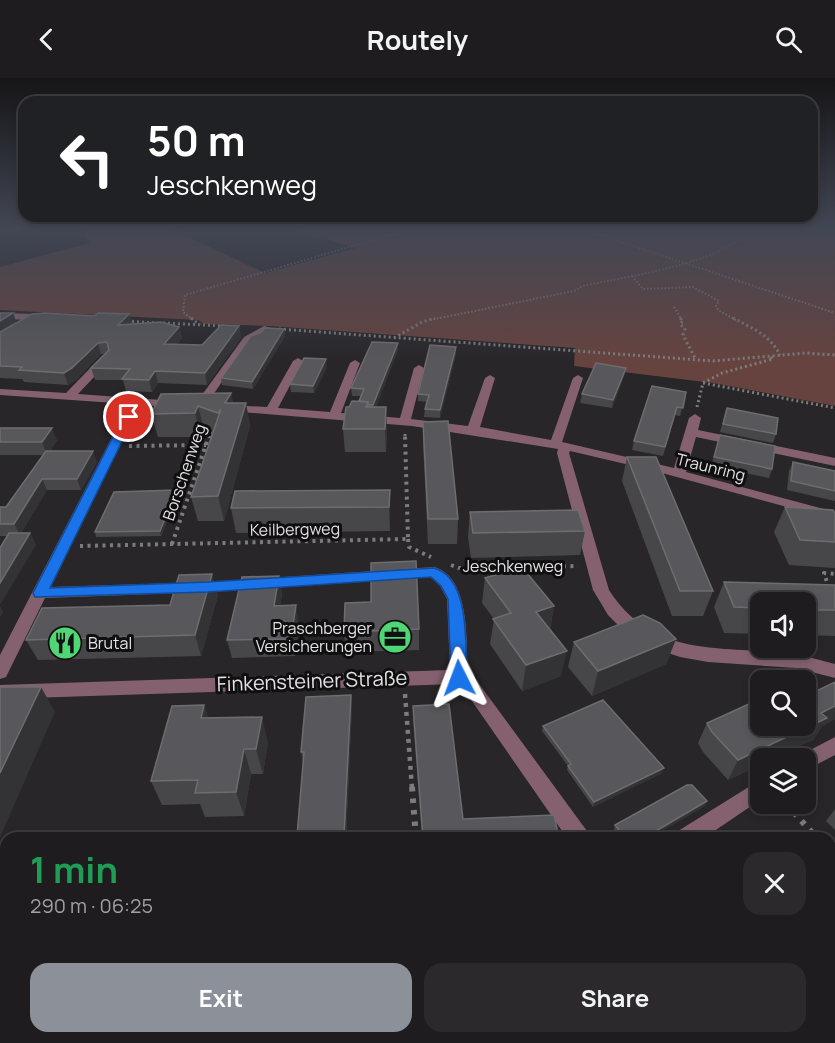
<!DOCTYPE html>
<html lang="en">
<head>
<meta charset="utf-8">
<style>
  :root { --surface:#1e1c1f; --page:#2b292c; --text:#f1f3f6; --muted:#a1a1a4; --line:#3c3a3d; --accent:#8c9099 }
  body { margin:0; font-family:Manrope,sans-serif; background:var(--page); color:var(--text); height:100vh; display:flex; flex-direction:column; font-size:22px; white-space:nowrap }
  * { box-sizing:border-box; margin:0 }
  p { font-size:20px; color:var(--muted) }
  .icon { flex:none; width:33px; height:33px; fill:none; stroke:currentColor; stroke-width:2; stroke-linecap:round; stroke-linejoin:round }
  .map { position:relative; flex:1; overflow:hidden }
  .details { position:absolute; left:0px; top:754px; width:836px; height:212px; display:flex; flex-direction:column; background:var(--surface); border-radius:18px 18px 0 0; box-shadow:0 3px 9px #0003,0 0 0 2px var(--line) }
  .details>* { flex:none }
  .hud { position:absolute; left:18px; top:18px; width:800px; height:126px; border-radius:18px; box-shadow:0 3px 9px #0003,0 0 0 2px var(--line); background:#202124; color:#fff; overflow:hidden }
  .tools { position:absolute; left:750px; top:514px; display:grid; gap:12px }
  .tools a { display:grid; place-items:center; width:66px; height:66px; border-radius:12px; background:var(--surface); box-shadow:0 3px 9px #0003,0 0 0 2px var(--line); font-size:30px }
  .pin { position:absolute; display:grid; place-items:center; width:51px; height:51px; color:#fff; margin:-26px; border:3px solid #fff; border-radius:50%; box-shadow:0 2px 6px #0007 }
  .me { position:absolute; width:66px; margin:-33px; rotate:357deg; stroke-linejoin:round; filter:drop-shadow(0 0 4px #0008) }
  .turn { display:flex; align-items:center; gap:21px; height:126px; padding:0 30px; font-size:27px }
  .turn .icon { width:78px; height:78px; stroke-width:2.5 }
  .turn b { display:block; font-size:42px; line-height:51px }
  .round { display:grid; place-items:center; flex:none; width:63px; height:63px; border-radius:18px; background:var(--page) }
  .overview { display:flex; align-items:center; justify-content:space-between; height:102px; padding:0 30px }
  h1 { font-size:36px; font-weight:700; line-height:45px; color:#1e9e55 }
  .primary-button { display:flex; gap:12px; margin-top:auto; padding:12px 30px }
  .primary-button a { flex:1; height:69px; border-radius:18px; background:var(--accent); color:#fff; font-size:24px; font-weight:700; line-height:69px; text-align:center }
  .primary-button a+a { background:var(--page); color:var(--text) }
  header { display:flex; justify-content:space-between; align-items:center; height:78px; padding:0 30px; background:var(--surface); font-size:27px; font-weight:700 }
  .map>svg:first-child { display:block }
</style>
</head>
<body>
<header><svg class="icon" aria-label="back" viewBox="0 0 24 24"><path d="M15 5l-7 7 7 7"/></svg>Routely<svg class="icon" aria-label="search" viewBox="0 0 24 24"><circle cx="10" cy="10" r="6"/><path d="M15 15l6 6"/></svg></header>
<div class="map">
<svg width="835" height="965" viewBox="0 0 835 965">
  <rect width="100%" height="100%" fill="#282629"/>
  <path fill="#66433f" d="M79 150H170L265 195 356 170 289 150H835V328L713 305 574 288 575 270 269 248 204 246 198 242 0 232V189L90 165Z"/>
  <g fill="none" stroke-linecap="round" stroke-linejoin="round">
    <path stroke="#7d7b7e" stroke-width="2" stroke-dasharray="1.5 2" stroke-linecap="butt" d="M579 150 835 235
      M632 198 643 211 693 209 719 223 716 228 718 232 736 242
      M674 229 682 242
      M193 242 183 234 185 217 415 150
      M430 242 574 213 583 208C629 198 722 186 752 150"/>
    <path stroke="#7d7b7e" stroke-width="3" stroke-dasharray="2 3" stroke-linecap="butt" d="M191 240 200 247
      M680 240 683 243 680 246 685 251 683 257 696 282
      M733 240C752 250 770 257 780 277
      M127 243 155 245
      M163 245 224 248
      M279 251 713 283 806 275 835 277
      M394 260 422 244 435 240
      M703 305 835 330
      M697 329 703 305 722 295 773 281 770 278
      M405 356V360
      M209 360 212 350"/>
    <path stroke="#7d7b7e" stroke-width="4" stroke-dasharray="3 4.5" stroke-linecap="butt" d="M129 368 206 367
      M408 461 409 469 431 479
      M172 466 209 358
      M80 468 408 461 405 358
      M451 487 459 490 578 488
      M829 510 824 495 835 496"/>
    <path stroke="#7d7b7e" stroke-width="4.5" stroke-dasharray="4 5" stroke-linecap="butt" d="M405 616 412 710"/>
    <path stroke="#7d7b7e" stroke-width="6" stroke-dasharray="4.5 7" stroke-linecap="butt" d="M412 709 416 760
      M786 726 817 760
      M830 775 835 781
      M441 960 442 965"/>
    <path fill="#856170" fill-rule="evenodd" d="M0 235 40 236 45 239 40 242 0 241Z
      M264 248 272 250 250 263 204 330H196L194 328 244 259Z
      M106 277 110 278V282L78 316 175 323 181 326 175 329 140 327 51 509 209 504 434 489C471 499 466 565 468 596L477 603 587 753 590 760H567L465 613 456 606 0 621V607L450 592 447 521 440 508 430 499 209 514 45 520 6 599 0 601V577L129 326 0 317V311L66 315 102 278Z
      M298 280 303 283 278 330 330 334 350 285 355 282 360 285 341 335 400 340 414 290 419 287 424 290 411 341 468 348 485 300 490 297 495 300 480 349 551 362 573 300 578 297 583 300 562 364 674 390 689 340 695 336 701 340 698 352 835 380V388L696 359 686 394 835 434V442L651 392 570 373 569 375 609 512C654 582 723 567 795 576 808 578 822 583 835 586V600L796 590 708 584 680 579 650 569 620 549 608 537 593 512 557 375 558 371 412 348 228 333 222 330 228 327 267 329 293 283Z
      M835 659V677L806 692V681H798L799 678Z
      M760 702V722L704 760H675L678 753Z
      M711 960H741L743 965H713Z"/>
  </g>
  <path fill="#47474a" d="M0 235 17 245 95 238 129 236 132 246 179 249 182 260 177 266 202 267 239 248 241 260 207 307 158 305 152 314 126 313 123 302H95L91 290 105 276H101L76 302 68 307 24 304 22 301 0 300Z
    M284 251 285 258 253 311 222 307 221 300Z
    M398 272 376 329 387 352 386 374H345L343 351 349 329 359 323 361 318H352L351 310Z
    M456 276 440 340 424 339 425 331 427 324 418 323V316Z
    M327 289 314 315 291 314 290 306Z
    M626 290 624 298 612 330 580 325 582 316Z
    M686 314 680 338 675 337 663 378 632 372 634 363Z
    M231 315 233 325H246L250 348 224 443H198L191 419 213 354 204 351 201 359H158L151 336Z
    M727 330 776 356 773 365 720 354Z
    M423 344 458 441 457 466H428L423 367Z
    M0 350 57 362 50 373 97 384 81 412H47L21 455H30L36 467 8 458H0V429H6L43 377H0Z
    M720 357 772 391 769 400 711 388Z
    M627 379 713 513 703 538H672L622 403Z
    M793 384 835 393V423L787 412 789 393Z
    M390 412V453L236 455 231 430Z
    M178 417 161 458 96 459 95 454Z
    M785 429 835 435V490L789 487 774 454Z
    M470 434 585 453 580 477 471 480 468 459Z
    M279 498 282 516 280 528 299 545 295 578 232 580 227 562Z
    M485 500 554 528 550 551 561 598 522 613 490 566 494 541 482 525Z
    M724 504 835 507V558L806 557V525H760V556L724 555 714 529Z
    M218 517 201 578 38 582 26 562 170 527Z
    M371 524 419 551V572L346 574 344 554Z
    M676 561 666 586 592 618 568 589 574 564Z
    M835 604V641L822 648 814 661 728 702 703 674 698 665 707 645 760 648Z
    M351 617 352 627 346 760H297L303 683 301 674Z
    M204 627 208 640 268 664 263 696H251L244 738 205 739 200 726 162 727 151 703Z
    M413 628 463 741 559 760H422L413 642Z
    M543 648 662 695 593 729 567 692 568 688 542 653Z
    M705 728 649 760H620L614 752 615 747Z
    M835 731V752L826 743Z
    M830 831 835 837V944H830Z
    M0 854H6V918H0Z"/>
  <path fill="#333336" d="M13 235 17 246 0 256V243Z
    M129 236 132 247H118Z
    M239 248 241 260 207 307 205 295Z
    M179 249 182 260 167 277 164 266Z
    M284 251 285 258 253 311 252 304Z
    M98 265 101 276 76 302 68 307 64 295Z
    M398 265V272L374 335 373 327Z
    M456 269V276L440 340V332Z
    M326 281 327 289 314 315 313 308Z
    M626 290 624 298 612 330 613 322Z
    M155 293 158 305 152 314 149 302Z
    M231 315 236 338 225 325Z
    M246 325 250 348 224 443 218 418Z
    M198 328 204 351 201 359 195 335Z
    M386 329 387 352 386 374 385 351Z
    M52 350 57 362 47 377 42 364Z
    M93 373 97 384 81 412 77 401Z
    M42 401 47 412 20 457 14 446Z
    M177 412 178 417 161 458 160 453Z
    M390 412V453L389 429Z
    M30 455 36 467 0 527V505Z
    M212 496 218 517 201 578 195 557Z
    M279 498 282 516 277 545 274 528Z
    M296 527 299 545 295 578 291 561Z
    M0 528 3 534 0 539Z
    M554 528 549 553 536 534Z
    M676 561 666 586 592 618 598 593Z
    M567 573 561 598 522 613 526 587Z
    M41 609 55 634 0 759V695Z
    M351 617 352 627 346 760H345Z
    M204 627 212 652 201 640Z
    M835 628V641L822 648 814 661 772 681H760V686L728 702 738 682 821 635Z
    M262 639 268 664 263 696 256 671Z
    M244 671 251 696 244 738 236 714Z
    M664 690 662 695 593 729 594 724Z
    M707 723 705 728 649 760H644Z"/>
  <path fill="#58575b" stroke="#6d6d70" stroke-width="1.5" d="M0 235H13L0 243Z
    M45 235 95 238 98 235 129 236 118 247 161 244 179 249 164 266 202 267 221 247 239 248 205 295 155 293 149 302 122 301 130 291 91 290 109 272 107 264 98 265 72 290 64 295 19 292 22 289 0 288V254L32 236Z
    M265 250 284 251 252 304 221 300 251 258 260 255Z
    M372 264 398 265 373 327H368V324L359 323 364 311 351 310Z
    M430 267 456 269 440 332 425 331 429 317 418 316Z
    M304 280 326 281 313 308 290 306Z
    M596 285 626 290 613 322 582 316Z
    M652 308 686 314 683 330 677 329 665 369 634 363Z
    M231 315 225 325H246L218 418 191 419 221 331 218 335 198 328 195 335 151 336 161 316Z
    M352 323 368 324 366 329H386L385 351H343L346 329H349Z
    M727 330 778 340 776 356 723 346Z
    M448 343 458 441H428L423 344Z
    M0 350H52L42 364H0Z
    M720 357 775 368 772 391 714 379Z
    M46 373H93L77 401H42L14 446H0V429H6Z
    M627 379H656L713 513H680Z
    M793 384 835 393V413L791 403Z
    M177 412 160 453 95 454 114 414Z
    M390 412 389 429 231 430 235 413Z
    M785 429 833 432 835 435V464L800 462Z
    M578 432 585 453 473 455 470 434Z
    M9 455H30L0 505V470Z
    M416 483 419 551 344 554 345 525 371 524V485Z
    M522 489 554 528 536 534 567 573 526 587 493 541 511 535 485 500Z
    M212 496 195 557 26 562 42 530 170 527 179 497Z
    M279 498 274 528 296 527 291 561 227 562 242 499Z
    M724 504 835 507V532H806V525H760V530L734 529Z
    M643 537 660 545 676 561 598 593 574 564Z
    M835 604V628L821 635 827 640 738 682 712 654 707 645 760 621V648H806V618Z
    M0 609H41L0 695Z
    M351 617 344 757 297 758 304 674H301L306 619Z
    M603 622 664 690 594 724 568 688 571 686 543 648Z
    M449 626 463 741 554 737 559 760H423L413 628Z
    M204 627 201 640 262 639 256 671H244L236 714 195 715 198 702 151 703 172 628Z
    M687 707H692L707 723 644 760H625L615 747Z
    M830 831 835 837V928H830Z
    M0 854H6V911H0Z"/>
  <linearGradient id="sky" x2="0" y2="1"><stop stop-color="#161517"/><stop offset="0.53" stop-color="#424754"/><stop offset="1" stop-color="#424754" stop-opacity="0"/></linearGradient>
  <rect width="835" height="285" fill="url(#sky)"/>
  <path fill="#1a73e8" stroke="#114b97" stroke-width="1.5" d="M129 336 134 339 50 510 208 504 434 490C471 500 465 569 467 600L465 604 459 606 453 604 451 600 448 521 441 508 431 499 208 514 35 519 33 515 123 339Z"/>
  <defs>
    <symbol id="office-disc" viewBox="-11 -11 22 22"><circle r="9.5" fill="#4fd675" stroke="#100f10"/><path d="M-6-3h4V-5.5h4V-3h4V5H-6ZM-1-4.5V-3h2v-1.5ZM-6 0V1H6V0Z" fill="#111"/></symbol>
    <symbol id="restaurant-disc" viewBox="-11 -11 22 22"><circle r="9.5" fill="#4fd675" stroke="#100f10"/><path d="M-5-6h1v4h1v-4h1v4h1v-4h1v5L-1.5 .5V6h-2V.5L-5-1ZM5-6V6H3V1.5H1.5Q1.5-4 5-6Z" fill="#111"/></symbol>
  </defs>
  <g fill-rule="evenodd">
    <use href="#office-disc" x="376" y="540" width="38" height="38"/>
    <use href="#restaurant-disc" x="46" y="546" width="38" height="38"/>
  </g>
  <g text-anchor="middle" stroke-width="6" stroke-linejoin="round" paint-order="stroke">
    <g font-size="16" fill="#e3e1e3" stroke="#100f10">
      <text transform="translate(711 389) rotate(14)" y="6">Traunring</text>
      <text transform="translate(184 394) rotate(-71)" y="6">Borschenweg</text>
      <text transform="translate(295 451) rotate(-1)" y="6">Keilbergweg</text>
      <text x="513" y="494">Jeschkenweg</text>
    </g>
    <g font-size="16" fill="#e3e1e3" stroke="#100f10" text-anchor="end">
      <text x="372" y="556">Praschberger<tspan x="372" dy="18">Versicherungen</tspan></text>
      <text x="88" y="571" text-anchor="start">Brutal</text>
    </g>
    <g font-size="20" fill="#e3e1e3" stroke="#100f10">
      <text transform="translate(312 603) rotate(-2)" y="7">Finkensteiner Straße</text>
    </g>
  </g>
</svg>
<div class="tools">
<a><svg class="icon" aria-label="sound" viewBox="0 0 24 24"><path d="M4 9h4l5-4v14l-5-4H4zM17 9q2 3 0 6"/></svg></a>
<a><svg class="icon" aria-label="search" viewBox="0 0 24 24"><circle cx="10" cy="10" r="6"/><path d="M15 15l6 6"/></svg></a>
<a><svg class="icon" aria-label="layers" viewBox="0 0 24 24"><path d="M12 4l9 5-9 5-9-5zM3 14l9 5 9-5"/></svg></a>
</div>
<div class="pin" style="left:129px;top:339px;background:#d93025"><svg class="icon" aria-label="arrive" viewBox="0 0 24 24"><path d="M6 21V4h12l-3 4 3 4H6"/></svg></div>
<svg class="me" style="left:459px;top:600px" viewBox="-20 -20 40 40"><path d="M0-17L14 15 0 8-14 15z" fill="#1a73e8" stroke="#fff" stroke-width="4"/></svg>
<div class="hud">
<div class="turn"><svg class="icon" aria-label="left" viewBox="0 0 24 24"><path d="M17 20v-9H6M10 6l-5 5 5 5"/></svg><div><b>50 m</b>Jeschkenweg</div></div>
</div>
<section class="details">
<div class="overview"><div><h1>1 min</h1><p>290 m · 06:25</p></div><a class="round"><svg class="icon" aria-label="close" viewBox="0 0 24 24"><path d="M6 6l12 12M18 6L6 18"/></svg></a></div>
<div class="primary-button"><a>Exit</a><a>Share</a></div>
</section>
</div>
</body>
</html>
